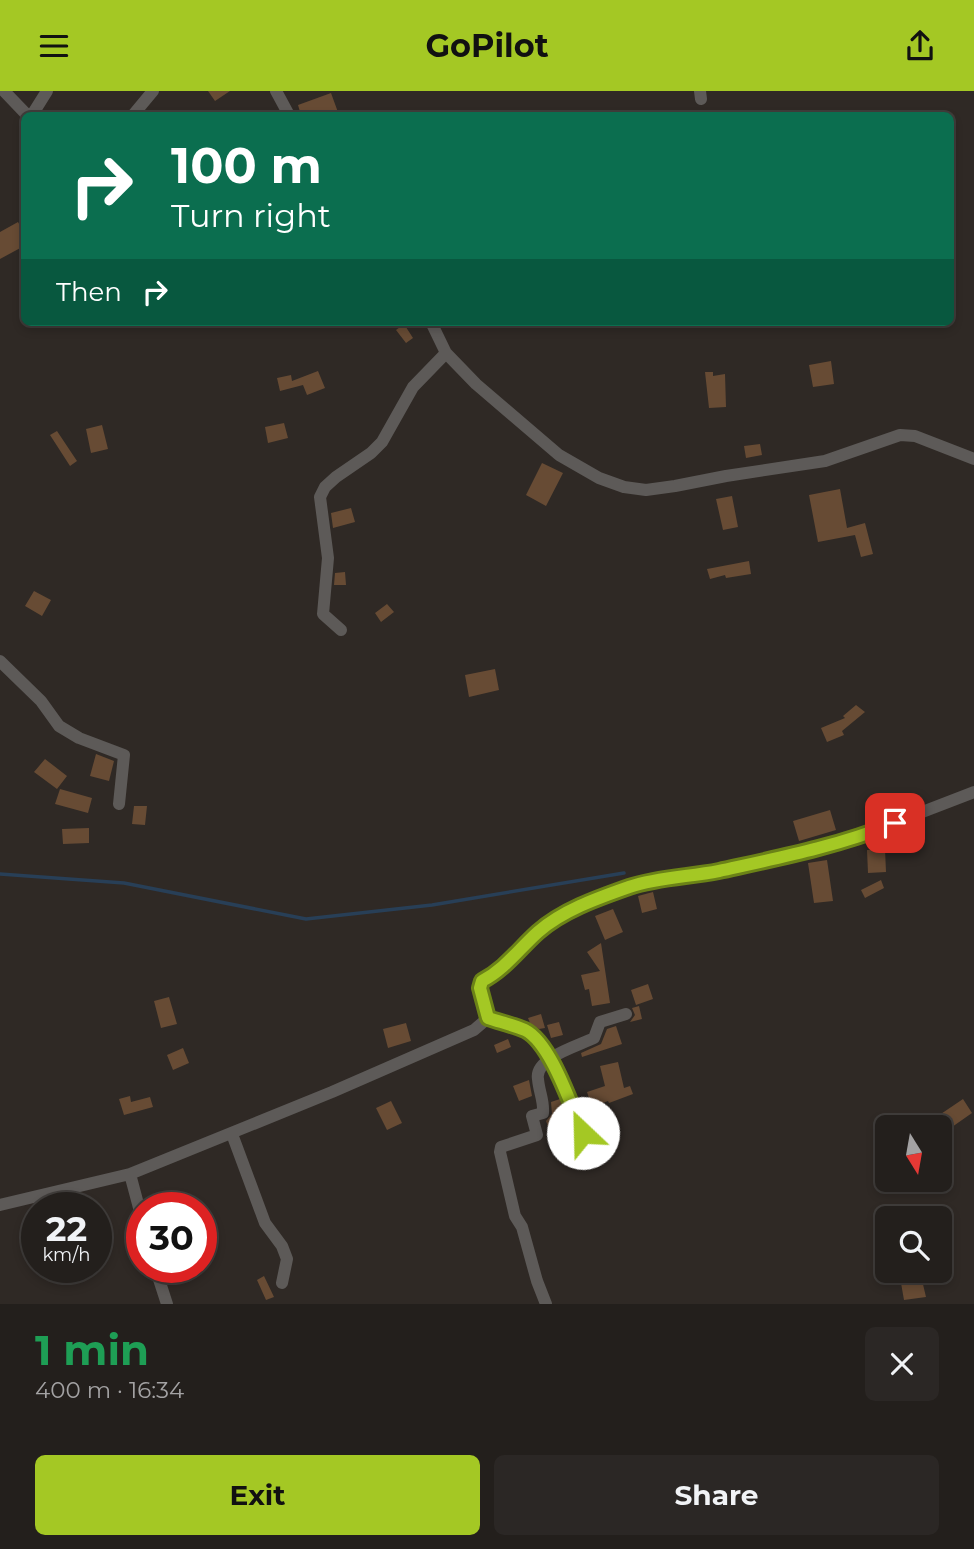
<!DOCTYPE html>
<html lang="en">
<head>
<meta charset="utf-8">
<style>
  :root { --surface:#231f1c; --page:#2b2725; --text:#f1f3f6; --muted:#a3a2a3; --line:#403d3b; --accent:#a4c824 }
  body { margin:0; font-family:Montserrat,sans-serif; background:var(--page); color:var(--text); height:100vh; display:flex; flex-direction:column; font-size:26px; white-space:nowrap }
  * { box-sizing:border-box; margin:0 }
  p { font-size:23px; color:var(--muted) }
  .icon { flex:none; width:38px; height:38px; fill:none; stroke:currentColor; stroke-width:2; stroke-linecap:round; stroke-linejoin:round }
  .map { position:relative; height:1213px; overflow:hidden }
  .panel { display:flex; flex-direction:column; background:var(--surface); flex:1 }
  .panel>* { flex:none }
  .guide { position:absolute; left:21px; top:21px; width:933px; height:214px; border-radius:10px; box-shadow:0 4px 10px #0003,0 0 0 2px var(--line); background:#0b6e4f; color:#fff; overflow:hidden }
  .needle { width:46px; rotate:169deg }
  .tools { position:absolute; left:875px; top:1024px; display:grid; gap:14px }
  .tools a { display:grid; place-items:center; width:77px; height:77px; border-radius:10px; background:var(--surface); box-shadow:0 4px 10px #0003,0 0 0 2px var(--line); font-size:35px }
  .speed { position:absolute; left:21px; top:1101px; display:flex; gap:14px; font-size:35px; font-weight:700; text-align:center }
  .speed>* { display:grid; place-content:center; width:91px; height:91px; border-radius:50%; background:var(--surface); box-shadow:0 4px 10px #0003,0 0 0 2px var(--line); line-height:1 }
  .speed small { font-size:18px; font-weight:400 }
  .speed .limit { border:10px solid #d22; background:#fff; color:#111 }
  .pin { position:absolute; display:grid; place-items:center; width:60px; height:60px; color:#fff; margin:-30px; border-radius:14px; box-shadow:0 4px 10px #0006 }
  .me { position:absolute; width:77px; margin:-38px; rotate:336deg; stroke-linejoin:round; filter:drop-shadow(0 0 5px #0008) }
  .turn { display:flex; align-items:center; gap:24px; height:147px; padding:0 35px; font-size:32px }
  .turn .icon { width:91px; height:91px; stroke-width:2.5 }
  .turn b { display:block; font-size:49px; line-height:60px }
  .then { display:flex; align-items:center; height:66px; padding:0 35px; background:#0003; gap:14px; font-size:26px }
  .round { display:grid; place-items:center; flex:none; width:74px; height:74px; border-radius:10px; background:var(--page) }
  .head { display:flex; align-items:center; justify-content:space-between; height:119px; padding:0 35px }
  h1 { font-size:42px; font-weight:700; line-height:52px; color:#1e9e55 }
  .primary-button { display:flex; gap:14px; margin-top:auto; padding:14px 35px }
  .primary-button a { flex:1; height:80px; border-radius:10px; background:var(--accent); color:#111; font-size:28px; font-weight:700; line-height:80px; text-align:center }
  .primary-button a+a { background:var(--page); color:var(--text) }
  header { display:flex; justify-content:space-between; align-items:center; height:91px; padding:0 35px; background:var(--accent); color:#111; font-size:32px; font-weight:700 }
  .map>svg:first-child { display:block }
</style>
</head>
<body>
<header><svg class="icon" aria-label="menu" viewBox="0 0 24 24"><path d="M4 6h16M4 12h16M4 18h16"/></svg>GoPilot<svg class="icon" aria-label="share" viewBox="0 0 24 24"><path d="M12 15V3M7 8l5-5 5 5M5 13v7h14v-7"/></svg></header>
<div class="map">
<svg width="974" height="1213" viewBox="0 0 974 1213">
  <rect width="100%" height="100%" fill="#2f2925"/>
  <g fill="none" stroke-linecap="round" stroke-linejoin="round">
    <path stroke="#283f57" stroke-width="3.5" d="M0 783 124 792 306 828 432 814 624 782"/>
  </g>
  <path fill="#674b34" d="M208 0H230L215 10Z
    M331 2 339 24H301L298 14Z
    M18 131 24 142V155L0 168V141Z
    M404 233 413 247 406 252 396 239Z
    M831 270 834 293 813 296 809 274Z
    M318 280 325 297 307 304 303 294 280 300 277 287 291 284 292 290Z
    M705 281H713V285L725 283 726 316 709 317Z
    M284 332 288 347 268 352 265 336Z
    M102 334 108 358 91 362 86 338Z
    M57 340 77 370 70 375 50 344Z
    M760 353 762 364 746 367 744 355Z
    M542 372 563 382 546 415 526 404Z
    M840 398 847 437 865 432 873 463 861 466 855 444 818 451 809 404Z
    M732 405 738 436 723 439 716 408Z
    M351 417 355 431 333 437 331 422Z
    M749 470 751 483 726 487 725 484 710 488 707 478Z
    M345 481 346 494H334L335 482Z
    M34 500 51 509 42 525 25 515Z
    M387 513 394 521 381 531 375 522Z
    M495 578 499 599 469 606 465 584Z
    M856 614 865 621 842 640 844 644 827 651 821 637 845 627 843 625Z
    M96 663 114 670 109 690 90 685Z
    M45 668 67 685 57 698 34 681Z
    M60 698 92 707 88 722 55 713Z
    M895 702 898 721 885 726 881 705Z
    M134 715H147L145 734 132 733Z
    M830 719 836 739 799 750 793 730Z
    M89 737V752L63 753 62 738Z
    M885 758 886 781 868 782 867 759Z
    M827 769 833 810 814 812 808 772Z
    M881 789 884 797 865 807 861 799Z
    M653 801 657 818 642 822 638 805Z
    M613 818 623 841 605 849 595 825Z
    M601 852 610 912 592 915 589 898 585 899 581 884 600 880 587 861Z
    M648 893 653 908 636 914 631 899Z
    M169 906 177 933 161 937 154 910Z
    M639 915 642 928 630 931 635 924 632 917Z
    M541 923 545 937 539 938 530 932 528 927Z
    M559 931 563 944 551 947 547 934Z
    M406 932 411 950 388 957 383 938Z
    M616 935 622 953 582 966 581 962 601 953 607 938Z
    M508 948 511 956 497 962 494 954Z
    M183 957 189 972 173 979 167 964Z
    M618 971 624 997 630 995 633 1003 609 1012 608 1010 592 1016 587 1001 605 995 600 975Z
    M529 989 532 1005 519 1010 513 995Z
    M130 1005 131 1011 150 1006 153 1016 124 1024 119 1008Z
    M560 1008 565 1024 562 1025 572 1052 589 1049 592 1061 565 1066 563 1060 560 1061 556 1051 554 1052 546 1030 552 1023 551 1011Z
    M963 1008 972 1022 942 1043 940 1036 932 1029Z
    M391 1010 402 1032 387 1039 376 1017Z
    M264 1185 274 1206 266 1209 257 1189Z
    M922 1189 926 1206 904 1209 901 1192Z"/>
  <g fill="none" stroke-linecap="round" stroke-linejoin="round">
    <path stroke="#5d5a58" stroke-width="12" d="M4 0 27 24
      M276 0 289 24
      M700 0 701 8
      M32 24 47 0
      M133 24 153 0
      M431 231 446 262 476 293 559 364 599 387 624 396 646 399 675 395 726 385 825 370 900 344 915 345 974 368
      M341 539 323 523 328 467 320 406 325 396 336 386 371 362 382 351 413 296 446 262
      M0 570 41 610 59 635 79 647 124 664 119 713
      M488 927 480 897 482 890 499 881 540 839 568 820 629 796 654 789 717 780 847 750 974 701
      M488 927C500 931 513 934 525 939 551 951 571 1015 583 1042
      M232 1043 265 1132 282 1155 287 1168 282 1192
      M130 1083 142 1128
      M0 1114 130 1083 332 1001 474 939 488 927
      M155 1176 167 1213
      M546 1213 537 1190 522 1136 515 1125 500 1061 501 1056 537 1044 532 1025 543 1022C544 1009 539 1001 538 988 534 967 578 955 594 947L600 931 626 923"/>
  </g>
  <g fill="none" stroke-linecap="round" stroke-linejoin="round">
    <defs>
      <path id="route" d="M583 1042C571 1015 551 952 525 939 513 934 500 931 488 927L480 897 482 890C505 878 519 858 538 841 563 819 598 807 629 796 659 786 689 786 719 780 778 767 839 755 895 732"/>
    </defs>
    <use href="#route" stroke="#6b8217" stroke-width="18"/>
    <use href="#route" stroke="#a4c824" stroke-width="12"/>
  </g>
</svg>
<div class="tools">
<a><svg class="needle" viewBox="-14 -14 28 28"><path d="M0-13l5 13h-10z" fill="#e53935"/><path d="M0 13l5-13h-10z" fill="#a3a2a3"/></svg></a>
<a><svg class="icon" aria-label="search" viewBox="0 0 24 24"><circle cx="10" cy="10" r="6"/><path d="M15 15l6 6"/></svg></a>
</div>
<div class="speed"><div>22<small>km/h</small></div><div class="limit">30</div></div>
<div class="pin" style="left:895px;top:732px;background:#d93025"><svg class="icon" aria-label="arrive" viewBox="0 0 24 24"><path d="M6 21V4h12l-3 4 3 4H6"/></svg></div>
<svg class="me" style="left:583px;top:1042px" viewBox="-20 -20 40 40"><circle r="19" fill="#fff"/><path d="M0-13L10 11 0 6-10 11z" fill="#a4c824"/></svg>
<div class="guide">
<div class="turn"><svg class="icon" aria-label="right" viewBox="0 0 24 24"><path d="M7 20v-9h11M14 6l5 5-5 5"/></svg><div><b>100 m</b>Turn right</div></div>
<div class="then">Then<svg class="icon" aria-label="right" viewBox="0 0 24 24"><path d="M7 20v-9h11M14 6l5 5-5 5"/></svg></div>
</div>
</div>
<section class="panel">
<div class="head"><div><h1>1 min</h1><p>400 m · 16:34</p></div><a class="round"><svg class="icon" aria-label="close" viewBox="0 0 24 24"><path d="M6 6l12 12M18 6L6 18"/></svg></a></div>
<div class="primary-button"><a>Exit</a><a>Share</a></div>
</section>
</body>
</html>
